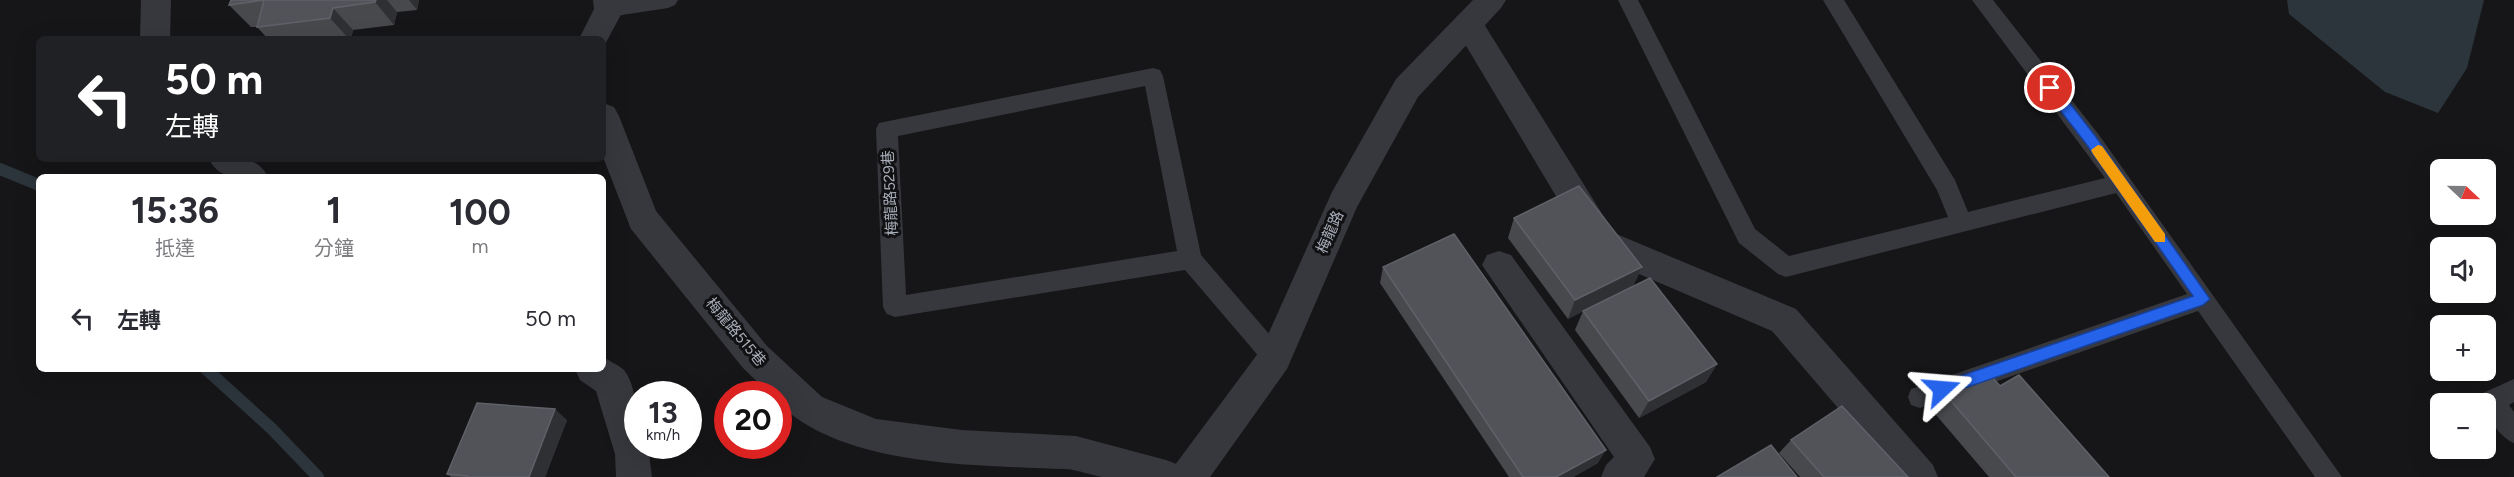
<!DOCTYPE html>
<html lang="zh-TW">
<head>
<meta charset="utf-8">
<style>
  :root { --surface:#fff; --page:#f7f7f7; --text:#2b2b33; --muted:#7c7c81 }
  body { margin:0; font-family:Figtree,"Noto Sans TC",sans-serif; background:var(--page); color:var(--text); height:100vh; display:flex; flex-direction:column; font-size:22px; white-space:nowrap }
  * { box-sizing:border-box; margin:0 }
  p { font-size:20px; color:var(--muted) }
  .icon { flex:none; width:33px; height:33px; fill:none; stroke:currentColor; stroke-width:2; stroke-linecap:round; stroke-linejoin:round }
  .map { position:relative; flex:1; overflow:hidden }
  .side { position:absolute; left:36px; top:174px; width:570px; height:198px; display:flex; flex-direction:column; background:var(--surface); border-radius:9px; box-shadow:0 6px 24px #0002 }
  .side>* { flex:none }
  .banner { position:absolute; left:36px; top:36px; width:570px; height:126px; border-radius:9px; box-shadow:0 6px 24px #0002; background:#202124; color:#fff; overflow:hidden }
  .needle { width:39px; rotate:112deg }
  .fabs { position:absolute; left:2430px; top:159px; display:grid; gap:12px }
  .fabs a { display:grid; place-items:center; width:66px; height:66px; border-radius:9px; background:var(--surface); box-shadow:0 6px 24px #0002; font-size:30px }
  .speed { position:absolute; left:624px; top:381px; display:flex; gap:12px; font-size:30px; font-weight:700; text-align:center }
  .speed>* { display:grid; place-content:center; width:78px; height:78px; border-radius:50%; background:var(--surface); box-shadow:0 6px 24px #0002; line-height:1 }
  .speed small { font-size:15px; font-weight:400 }
  .speed .limit { border:9px solid #d22; background:#fff; color:#111 }
  .pin { position:absolute; display:grid; place-items:center; width:51px; height:51px; color:#fff; margin:-26px; border:3px solid #fff; border-radius:50%; box-shadow:0 2px 6px #0007 }
  .me { position:absolute; width:66px; margin:-33px; rotate:71deg; stroke-linejoin:round; filter:drop-shadow(0 0 4px #0008) }
  .turn { display:flex; align-items:center; gap:21px; height:126px; padding:0 30px; font-size:27px }
  .turn .icon { width:78px; height:78px; stroke-width:2.5 }
  .turn b { display:block; font-size:42px; line-height:51px }
  .eta { display:flex; justify-content:space-evenly; align-items:center; height:102px; text-align:center }
  .eta b { font-size:36px; font-weight:700; line-height:42px }
  ul { padding:0; list-style:none }
  li { display:flex; align-items:center; gap:18px; height:84px; padding:0 30px }
  li div { flex:1 }
  li b { display:block; font-size:22px }
  li em { font-style:normal }
  .map>svg:first-child { display:block }
</style>
</head>
<body>
<div class="map">
<svg width="2514" height="477" viewBox="0 0 2514 477">
  <rect width="100%" height="100%" fill="#161618"/>
  <path fill="#2c353c" d="M2287 0H2484L2467 68 2438 113 2385 92 2289 14Z"/>
  <g fill="none" stroke-linecap="round" stroke-linejoin="round">
    <path stroke="#2c353c" stroke-width="12" d="M0 169 39 185
      M206 369 272 429 318 477"/>
    <path fill="#37383d" fill-rule="evenodd" d="M617 0H678L675 5 668 8 609 17 602 15 599 9 602 3Z
      M1618 0H1638L1755 229 1789 256 1948 217 1937 190 1823 0H1844L1955 180 1968 212 2105 178 1972 0H1993L2099 135 2342 477H2315L2198 311 1920 408 1911 405 1908 397 1911 389 2187 294 2116 193 1786 277 1778 274 1739 243Z
      M1153 68 1160 70 1163 76 1201 255 1283 350 1287 358 1283 366 1275 369 1267 366 1185 270 895 317 887 314 883 307 876 129 879 123ZM1145 86 1177 251 906 295 898 136Z
      M2514 379V402L2509 405 2514 412V443C2501 438 2486 418 2486 404L2480 401 2483 393Z"/>
    <path fill="#37383d" fill-rule="evenodd" d="M141 0H171L170 39H140Z
      M593 0H623L624 9 603 48V39H579L594 9Z
      M1468 12 1479 16 1614 233 1796 309 1933 465 1938 477H1897L1772 331 1590 253 1453 24 1457 16Z
      M603 103 614 107 619 116 656 211 767 346 822 397 876 419 962 430 1076 436 1166 460 1179 465 1184 477C1158 477 1128 477 1102 477 1090 475 1079 470 1066 469 978 465 845 468 778 403V394H770L743 368 631 229 603 157Z
      M209 159C232 159 256 153 268 177 245 177 221 183 209 159Z
      M1499 251 1511 255 1650 447 1655 459 1644 477H1601L1606 465 1614 457 1482 265 1487 255Z
      M603 357C609 361 619 365 624 370 638 388 638 424 638 446H648L652 477H616L615 454 596 391 580 380 575 369H603Z"/>
    <path fill="#37383d" fill-rule="evenodd" d="M1473 0H1506L1501 8 1418 97 1357 207 1287 369 1210 477H1170L1175 465 1262 348 1332 192 1396 79Z"/>
  </g>
  <path fill="#47494d" d="M231 0H419L417 10 397 12 394 25 353 30 351 39H268L257 27H251L229 5Z
    M1514 218 1642 267 1633 286 1717 364 1706 382 1639 418 1575 330 1583 311 1568 319 1508 238Z
    M1383 267 1598 463 1573 477H1509L1380 283Z
    M2000 386 2109 477H1989L1931 409 1946 395Z
    M567 420 545 477H451L447 474Z
    M1791 440 1908 477H1800L1779 453Z"/>
  <path fill="#2f3033" d="M376 0H387L397 12 394 25 375 2Z
    M409 0H419L417 10Z
    M333 8 353 30 351 39H349L330 18Z
    M1642 267 1633 286 1568 319 1575 300Z
    M1717 364 1706 382 1639 418 1649 401Z
    M555 409 567 420 545 477H529Z
    M1606 450 1598 463 1573 477H1556Z"/>
  <path fill="#525359" stroke="#5f6168" stroke-width="1.5" d="M231 0H376L375 2 333 8 330 18 257 27 264 0 229 5Z
    M1579 186 1642 267 1575 300 1514 218Z
    M1454 234 1606 450 1556 477H1523L1383 267Z
    M1650 278 1717 364 1649 401 1583 311Z
    M1987 371 2000 386 2019 375 2109 477H2016L1946 395Z
    M477 403 555 409 529 477H467V476L447 474Z
    M1842 406 1908 477H1824L1791 440Z
    M1771 445 1797 477H1717Z"/>
  <path fill="#2563eb" stroke="#184099" stroke-width="1.5" d="M2050 83 2055 84 2096 137 2210 299 2203 305 1942 396 1934 389 1937 384 2193 296 2087 145 2046 92V84Z"/>
  <path fill="#f59e0b" d="M2098 145 2102 146 2165 234V242H2155L2093 154 2091 150Z"/>
  <g text-anchor="middle" stroke-width="6" stroke-linejoin="round" paint-order="stroke">
    <g font-size="15" fill="#a8adb8" stroke="#111113">
      <text transform="translate(890 193) rotate(-93)" y="5">梅龍路529巷</text>
      <text transform="translate(1330 232) rotate(-66)" y="5">梅龍路</text>
      <text transform="translate(736 332) rotate(50)" y="5">梅龍路515巷</text>
    </g>
  </g>
</svg>
<div class="fabs">
<a><svg class="needle" viewBox="-14 -14 28 28"><path d="M0-13l5 13h-10z" fill="#e53935"/><path d="M0 13l5-13h-10z" fill="#7c7c81"/></svg></a>
<a><svg class="icon" aria-label="sound" viewBox="0 0 24 24"><path d="M4 9h4l5-4v14l-5-4H4zM17 9q2 3 0 6"/></svg></a>
<a>+</a>
<a>−</a>
</div>
<div class="speed"><div>13<small>km/h</small></div><div class="limit">20</div></div>
<div class="pin" style="left:2050px;top:88px;background:#d93025"><svg class="icon" aria-label="arrive" viewBox="0 0 24 24"><path d="M6 21V4h12l-3 4 3 4H6"/></svg></div>
<svg class="me" style="left:1942px;top:389px" viewBox="-20 -20 40 40"><path d="M0-17L14 15 0 8-14 15z" fill="#2563eb" stroke="#fff" stroke-width="4"/></svg>
<div class="banner">
<div class="turn"><svg class="icon" aria-label="left" viewBox="0 0 24 24"><path d="M17 20v-9H6M10 6l-5 5 5 5"/></svg><div><b>50 m</b>左轉</div></div>
</div>
<section class="side">
<div class="eta">
<div><b>15:36</b><p>抵達</p></div>
<div><b>1</b><p>分鐘</p></div>
<div><b>100</b><p>m</p></div>
</div>
<ul>
<li><svg class="icon" aria-label="left" viewBox="0 0 24 24"><path d="M17 20v-9H6M10 6l-5 5 5 5"/></svg><div><b>左轉</b></div><em>50 m</em></li>
</ul>
</section>
</div>
</body>
</html>
